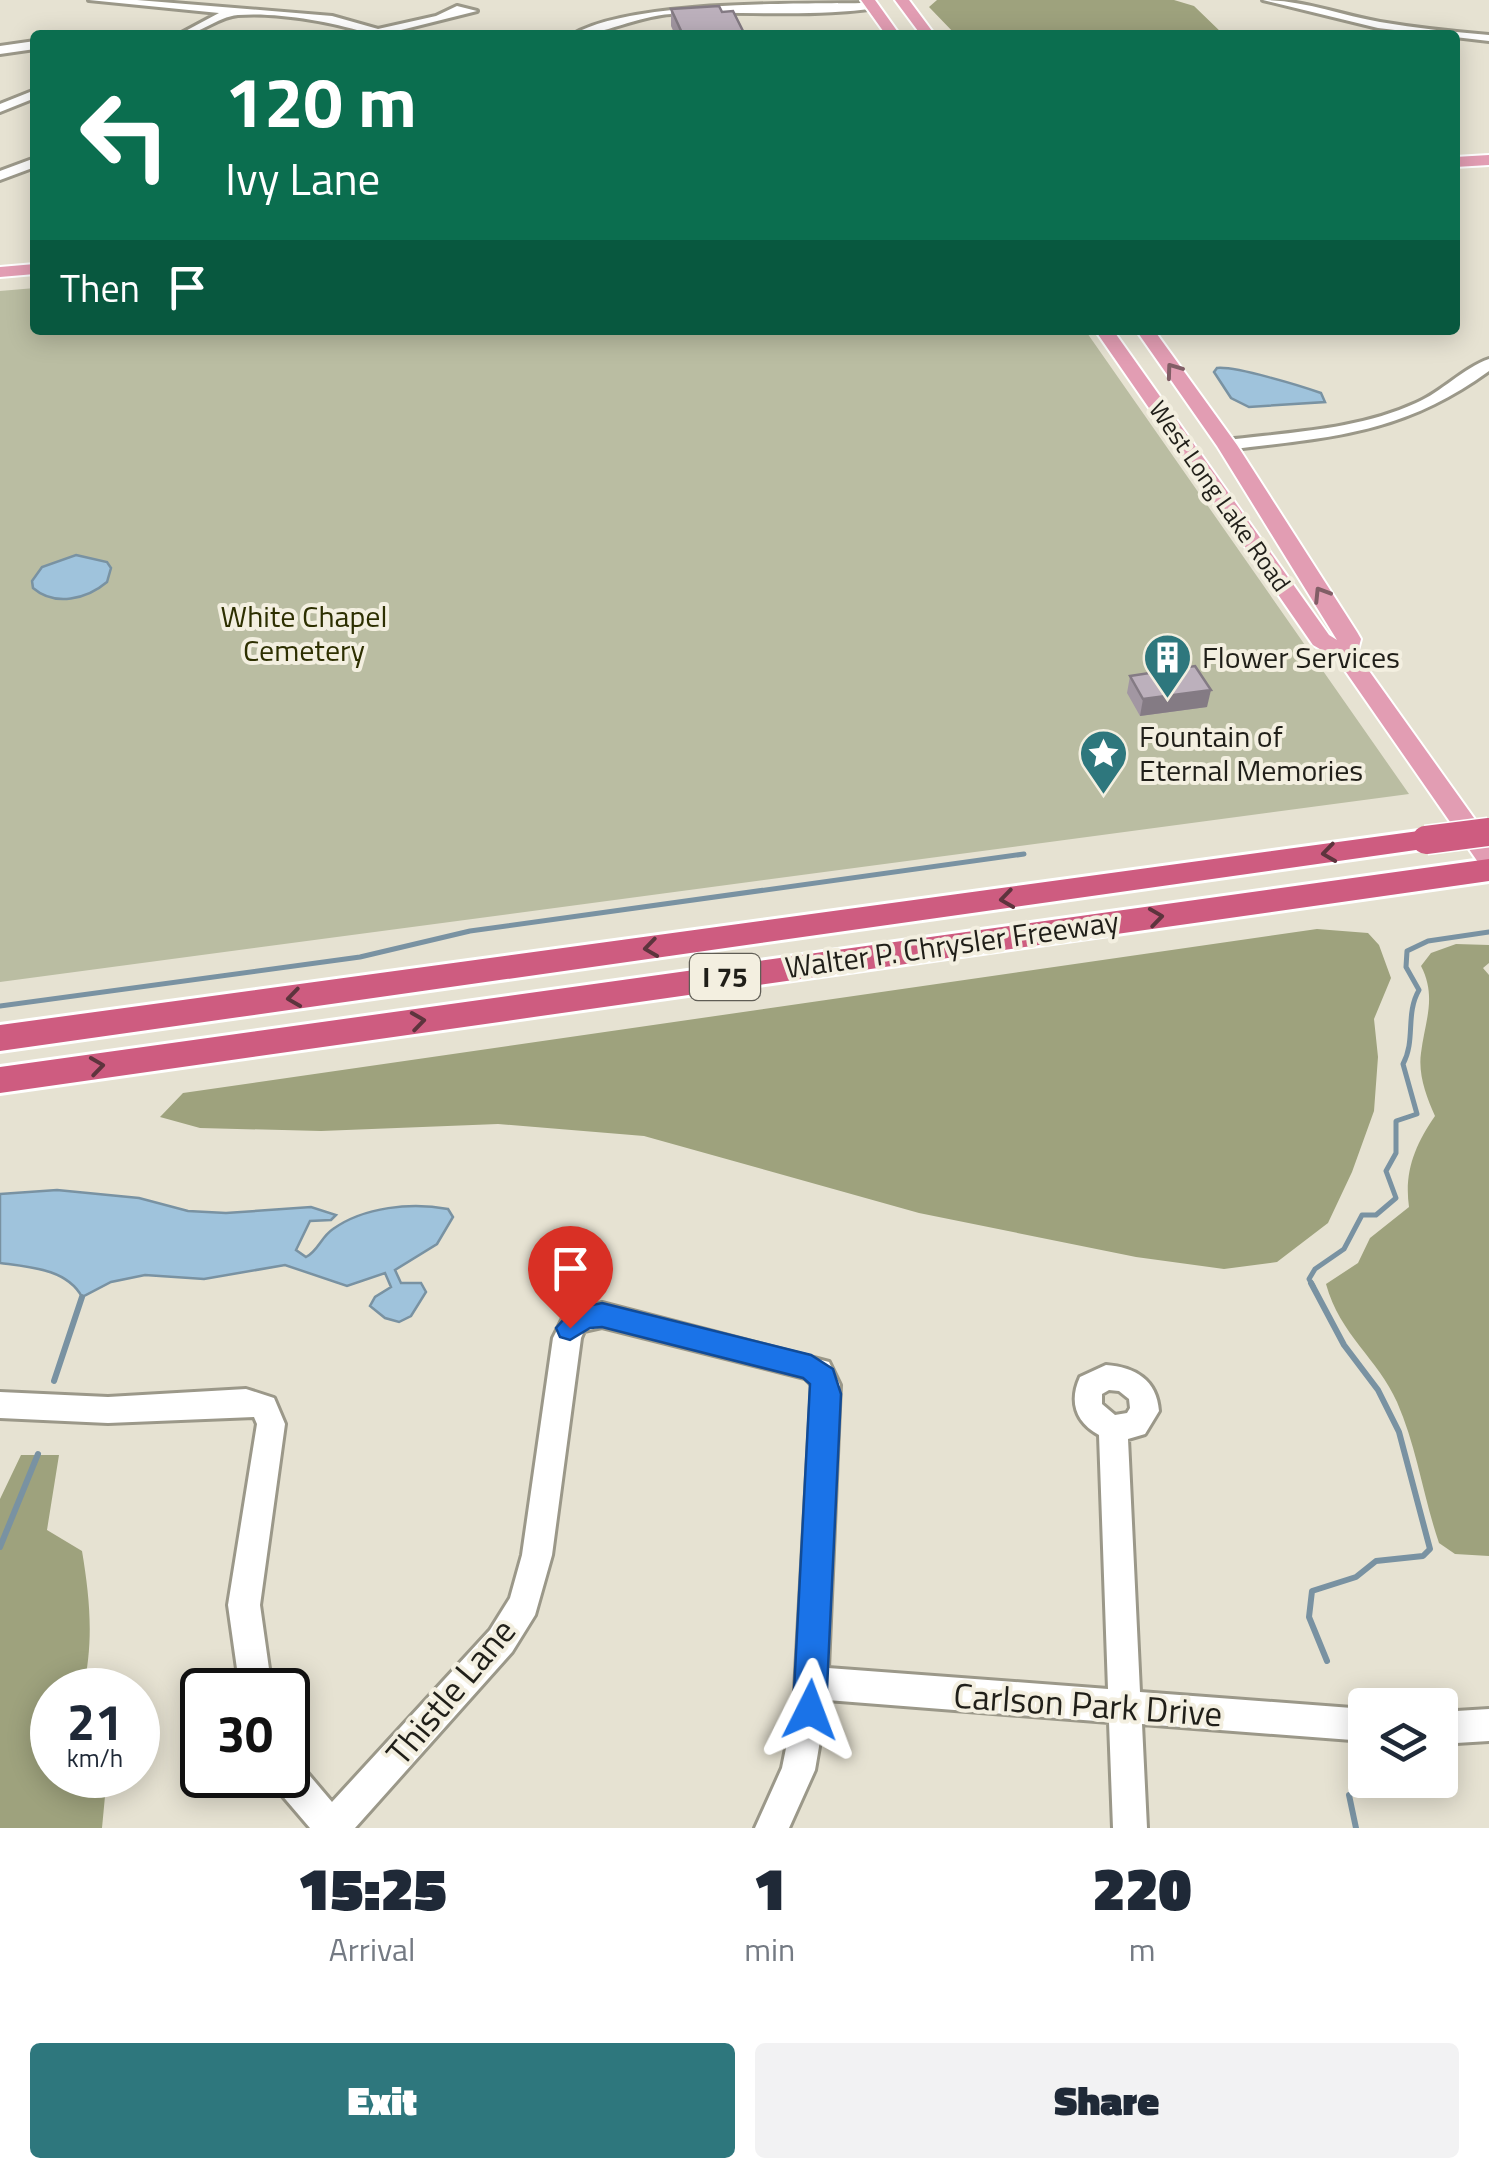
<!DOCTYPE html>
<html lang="en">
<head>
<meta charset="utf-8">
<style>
  :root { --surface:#fff; --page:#f2f2f3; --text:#1f2937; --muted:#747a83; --accent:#2e777d }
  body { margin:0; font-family:"Titillium Web",sans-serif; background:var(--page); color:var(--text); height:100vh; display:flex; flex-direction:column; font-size:38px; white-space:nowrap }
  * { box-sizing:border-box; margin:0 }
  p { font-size:32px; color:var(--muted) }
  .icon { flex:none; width:55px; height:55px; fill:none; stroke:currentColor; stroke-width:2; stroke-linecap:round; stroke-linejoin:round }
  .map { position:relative; height:1828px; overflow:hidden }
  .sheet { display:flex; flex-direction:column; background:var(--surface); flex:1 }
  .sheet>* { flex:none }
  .hud { position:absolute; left:30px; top:30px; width:1430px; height:305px; border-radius:10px; box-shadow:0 5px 25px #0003; background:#0b6e4f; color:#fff; overflow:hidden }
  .tools { position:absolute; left:1348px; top:1688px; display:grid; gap:20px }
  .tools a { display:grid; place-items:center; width:110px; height:110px; border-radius:10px; background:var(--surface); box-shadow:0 5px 25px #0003; font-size:50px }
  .speed { position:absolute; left:30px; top:1668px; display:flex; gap:20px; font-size:50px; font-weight:700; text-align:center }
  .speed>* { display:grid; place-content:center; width:130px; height:130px; border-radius:50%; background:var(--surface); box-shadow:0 5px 25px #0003; line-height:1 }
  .speed small { font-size:25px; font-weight:400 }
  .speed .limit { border:5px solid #111; border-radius:15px; background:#fff; color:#111 }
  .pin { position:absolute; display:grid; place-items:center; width:85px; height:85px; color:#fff; margin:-102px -42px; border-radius:50% 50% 50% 0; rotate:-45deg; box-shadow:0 0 10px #0007 }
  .pin .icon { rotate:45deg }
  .me { position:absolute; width:110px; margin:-55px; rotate:3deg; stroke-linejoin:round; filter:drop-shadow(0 0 8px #0008) }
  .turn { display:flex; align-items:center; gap:35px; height:210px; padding:0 30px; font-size:45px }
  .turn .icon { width:130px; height:130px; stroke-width:2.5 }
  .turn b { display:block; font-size:70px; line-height:85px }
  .then { display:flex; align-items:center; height:95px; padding:0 30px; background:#0003; gap:20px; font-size:38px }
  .eta { display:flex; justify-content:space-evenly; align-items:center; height:170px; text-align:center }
  .eta b { font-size:60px; font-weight:800; line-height:70px }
  .action { display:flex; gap:20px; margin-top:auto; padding:20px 30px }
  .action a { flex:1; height:115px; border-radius:10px; background:var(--accent); color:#fff; font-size:40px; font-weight:800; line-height:115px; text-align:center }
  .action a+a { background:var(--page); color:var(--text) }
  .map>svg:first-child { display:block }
</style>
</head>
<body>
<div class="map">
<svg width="1489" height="1828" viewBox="0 0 1489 1828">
  <rect width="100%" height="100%" fill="#e6e2d2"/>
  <path fill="#babda2" d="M35 288V330H1085L1409 794 0 982V291Z"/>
  <path fill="#9ea27d" d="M937 0H1174L1194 6 1224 35H956L929 7Z
    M1317 929 1368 933 1379 945 1391 978 1374 1019 1378 1057 1374 1111 1352 1172 1328 1223 1277 1262 1224 1269 1136 1257 919 1213 644 1136 498 1124 321 1131 200 1128 160 1117 183 1093Z
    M1456 944 1489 945V963L1483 968 1489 975V1556L1455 1554 1439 1543C1423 1496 1417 1448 1397 1402 1378 1359 1340 1335 1326 1284L1358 1263 1370 1238 1409 1207C1404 1172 1415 1145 1435 1116 1426 1096 1418 1074 1421 1053 1425 1021 1437 997 1421 966L1431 953Z
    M21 1455H59L47 1530 82 1551C90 1599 94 1641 83 1690H52V1775H107L102 1828H0V1499Z"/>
  <path fill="#9fc3dc" stroke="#7992a2" stroke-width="2.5" d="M1217 368C1236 366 1301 386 1321 393L1325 402 1249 407 1231 398 1214 372Z
    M76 555 107 562 111 568 107 582C87 599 55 607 33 588L32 581 42 567Z
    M57 1190 139 1198 188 1211 226 1213 311 1207 336 1215 331 1220 310 1221 296 1250 306 1257C318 1251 321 1237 333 1229 364 1207 411 1202 448 1209L453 1217 437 1244 395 1270 401 1283H421L426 1292 411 1316 399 1322 385 1318 370 1306 375 1297 391 1287 385 1273 347 1286 285 1265 204 1279 145 1275 111 1282 82 1297C67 1269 30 1267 0 1263V1194Z"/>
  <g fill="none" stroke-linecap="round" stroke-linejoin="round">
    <path stroke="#7992a2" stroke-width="5" d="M0 1006 360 957 470 931 1024 854
      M1313 1286 1309 1279 1315 1269 1344 1249 1362 1215H1376L1396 1198 1386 1171 1396 1153V1121L1417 1114 1403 1064C1416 1040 1405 1014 1419 990L1406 967 1407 951 1428 941 1489 932"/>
    <path stroke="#7992a2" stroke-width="6" d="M1311 1283 1344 1345 1378 1390 1399 1432 1430 1549 1423 1556 1376 1561 1356 1577 1312 1591 1309 1617 1327 1661
      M54 1381 82 1297
      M0 1547 38 1454
      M1349 1795 1356 1828"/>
    <defs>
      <path id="minor" d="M89 0H137L332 16 378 29 436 16 457 6 477 11 381 35H360L364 32C328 21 275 12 238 15 216 17 201 35 178 35L219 13Z
        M1263 0C1303 0 1341 15 1380 22 1416 28 1452 32 1489 35V41L1378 28Z
        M872 3 876 8C809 18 739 10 671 14 637 16 604 35 572 35 631 0 797 4 872 3Z
        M35 41V49L0 54V46Z
        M35 90V98L0 112V104Z
        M35 158V167L0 180V171Z
        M1489 359V371C1401 435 1330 437 1227 450L1219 445 1227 440C1291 432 1357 430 1416 403 1442 392 1463 368 1489 359Z
        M602 1303 829 1362 840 1385 828 1668 1108 1689 1099 1435C1075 1422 1069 1401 1080 1377L1106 1365C1135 1367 1157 1380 1159 1411L1145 1434 1128 1439 1140 1692 1365 1709V1741L1142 1724 1147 1828H1113L1109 1722 827 1700 815 1770 789 1828H755L782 1768 794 1709 812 1385 805 1378 602 1327 584 1331 581 1338 552 1555 535 1615 512 1652 355 1828H310L275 1787 270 1775H288V1759L299 1763 332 1802 490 1630 510 1598 522 1555 553 1338 565 1314ZM1109 1390 1119 1391 1129 1399 1130 1408 1127 1413 1115 1415 1102 1404V1394Z
        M246 1389 274 1398 285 1424 260 1605 272 1690H240L228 1605 257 1424 254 1417 108 1423 0 1418V1392L108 1397Z
        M1489 1709V1741L1440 1744V1712Z"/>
      <path id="major" d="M861 0H875L900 35H886Z
        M895 0H909L935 35H921Z
        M1489 155V165L1455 167V157Z
        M35 264V274L0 277V267Z
        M1095 330H1113L1329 635 1337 640 1217 446 1136 330H1154L1237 445 1357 632 1361 639 1357 654 1489 839V868L1480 865 1337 659 1313 645Z"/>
      <path id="highway" d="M1426 830 1437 833 1442 840 1437 847 0 1051V1025Z
        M1489 859V881L0 1093V1067Z"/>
    </defs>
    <use href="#minor" stroke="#9b9889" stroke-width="6"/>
    <use href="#major" stroke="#fff" stroke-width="4"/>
    <use href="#highway" stroke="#fff" stroke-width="6"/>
    <use href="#minor" fill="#fff" fill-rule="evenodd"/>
    <use href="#major" fill="#e29db3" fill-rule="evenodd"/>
    <use href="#highway" fill="#ce5c80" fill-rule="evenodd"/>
    <defs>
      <path id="highway-bridge" d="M1426 840 1489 832"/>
    </defs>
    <use href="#highway-bridge" stroke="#fff" stroke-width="31" stroke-linecap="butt"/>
    <use href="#highway-bridge" stroke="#ce5c80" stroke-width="28"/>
  </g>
  <path fill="#a297a2" d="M671 9 722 12 745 35H675L671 26Z
    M1130 676 1207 707 1140 716 1127 693Z"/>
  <path fill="#847b84" d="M1211 690 1207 707 1140 716 1143 699Z"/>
  <path fill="#bcb0bc" stroke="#847b84" stroke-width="2.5" d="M719 6 722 12 733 11 745 35H683L671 9Z
    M1195 666 1211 690 1143 699 1130 676Z"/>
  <defs><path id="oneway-chevron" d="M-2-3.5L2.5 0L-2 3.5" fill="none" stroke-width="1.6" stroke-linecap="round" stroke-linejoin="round" transform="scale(2.5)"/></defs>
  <g stroke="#815e66">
    <use href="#oneway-chevron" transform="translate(1173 370) rotate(-126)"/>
    <use href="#oneway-chevron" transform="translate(1321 594) rotate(-122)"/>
  </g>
  <g stroke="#5d343d">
    <use href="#oneway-chevron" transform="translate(1329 853) rotate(172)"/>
    <use href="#oneway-chevron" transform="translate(1007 899) rotate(172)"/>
    <use href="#oneway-chevron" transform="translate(1156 917) rotate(-8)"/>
    <use href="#oneway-chevron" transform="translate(651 948) rotate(172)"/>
    <use href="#oneway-chevron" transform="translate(294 998) rotate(172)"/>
    <use href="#oneway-chevron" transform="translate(418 1021) rotate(-8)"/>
    <use href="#oneway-chevron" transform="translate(97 1066) rotate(-8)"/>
  </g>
  <path fill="#1a73e8" stroke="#114b97" stroke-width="2.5" d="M602 1303 811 1355 833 1369 841 1394 826 1710 821 1721 810 1726 798 1721 793 1710 810 1384 803 1378 602 1327 590 1328 570 1340 560 1337 556 1328 573 1309Z"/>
  <defs>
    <symbol id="building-pin" viewBox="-11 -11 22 30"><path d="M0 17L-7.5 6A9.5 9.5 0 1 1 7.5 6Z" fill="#2e777d" stroke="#f3efe0"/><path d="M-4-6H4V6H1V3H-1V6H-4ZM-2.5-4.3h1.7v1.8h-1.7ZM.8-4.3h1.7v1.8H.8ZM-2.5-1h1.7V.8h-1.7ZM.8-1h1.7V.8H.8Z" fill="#fff"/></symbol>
    <symbol id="sight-pin" viewBox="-11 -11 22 30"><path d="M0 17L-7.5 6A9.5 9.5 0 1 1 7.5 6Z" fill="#2e777d" stroke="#f3efe0"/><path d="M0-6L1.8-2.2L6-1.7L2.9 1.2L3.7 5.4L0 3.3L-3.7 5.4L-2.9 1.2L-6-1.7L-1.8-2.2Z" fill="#fff"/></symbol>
  </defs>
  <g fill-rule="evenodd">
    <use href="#building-pin" x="1140" y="630" width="55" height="75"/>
    <use href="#sight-pin" x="1076" y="726" width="55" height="75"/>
  </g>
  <g text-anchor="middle" stroke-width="8" stroke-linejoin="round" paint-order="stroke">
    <g font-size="25" fill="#201f19" stroke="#f3efe0">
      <text transform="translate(1220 496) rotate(55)" y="9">West Long Lake Road</text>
    </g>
    <rect fill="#f3efe0" stroke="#5f5d55" stroke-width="2.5" x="690" y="954" width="70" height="46" rx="8"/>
    <g font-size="28" font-weight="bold" fill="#201f19">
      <text x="725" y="987">I 75</text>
    </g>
    <g font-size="30" fill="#2d2f00" stroke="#f3efe0">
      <text x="304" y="627">White Chapel<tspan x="304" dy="34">Cemetery</tspan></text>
    </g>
    <g font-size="30" fill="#201f19" stroke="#f3efe0" text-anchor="start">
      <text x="1202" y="668">Flower Services</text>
      <text x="1139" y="747">Fountain of<tspan x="1139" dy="34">Eternal Memories</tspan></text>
    </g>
    <g font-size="30" fill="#201f19" stroke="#f3efe0">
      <text transform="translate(952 945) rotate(-8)" y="10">Walter P. Chrysler Freeway</text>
    </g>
    <g font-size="35" fill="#201f19" stroke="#f3efe0">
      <text transform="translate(451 1692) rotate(-50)" y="12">Thistle Lane</text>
      <text transform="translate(1088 1705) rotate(4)" y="12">Carlson Park Drive</text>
    </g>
  </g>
</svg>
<div class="tools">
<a><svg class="icon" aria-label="layers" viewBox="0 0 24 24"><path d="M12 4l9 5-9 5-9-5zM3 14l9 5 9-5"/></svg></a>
</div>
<div class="speed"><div>21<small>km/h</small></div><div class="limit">30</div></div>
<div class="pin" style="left:570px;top:1328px;background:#d93025"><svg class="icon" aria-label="arrive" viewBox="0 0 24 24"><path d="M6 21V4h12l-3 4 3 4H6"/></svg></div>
<svg class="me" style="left:810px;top:1710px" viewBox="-20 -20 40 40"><path d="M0-17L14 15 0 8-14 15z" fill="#1a73e8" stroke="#fff" stroke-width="4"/></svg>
<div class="hud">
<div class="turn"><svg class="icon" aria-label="left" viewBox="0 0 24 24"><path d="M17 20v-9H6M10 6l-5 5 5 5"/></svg><div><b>120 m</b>Ivy Lane</div></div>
<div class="then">Then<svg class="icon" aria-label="arrive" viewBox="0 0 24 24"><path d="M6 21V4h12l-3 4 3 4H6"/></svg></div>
</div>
</div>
<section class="sheet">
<div class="eta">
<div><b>15:25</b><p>Arrival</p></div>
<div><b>1</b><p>min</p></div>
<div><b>220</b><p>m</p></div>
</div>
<div class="action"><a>Exit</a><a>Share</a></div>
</section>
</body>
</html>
